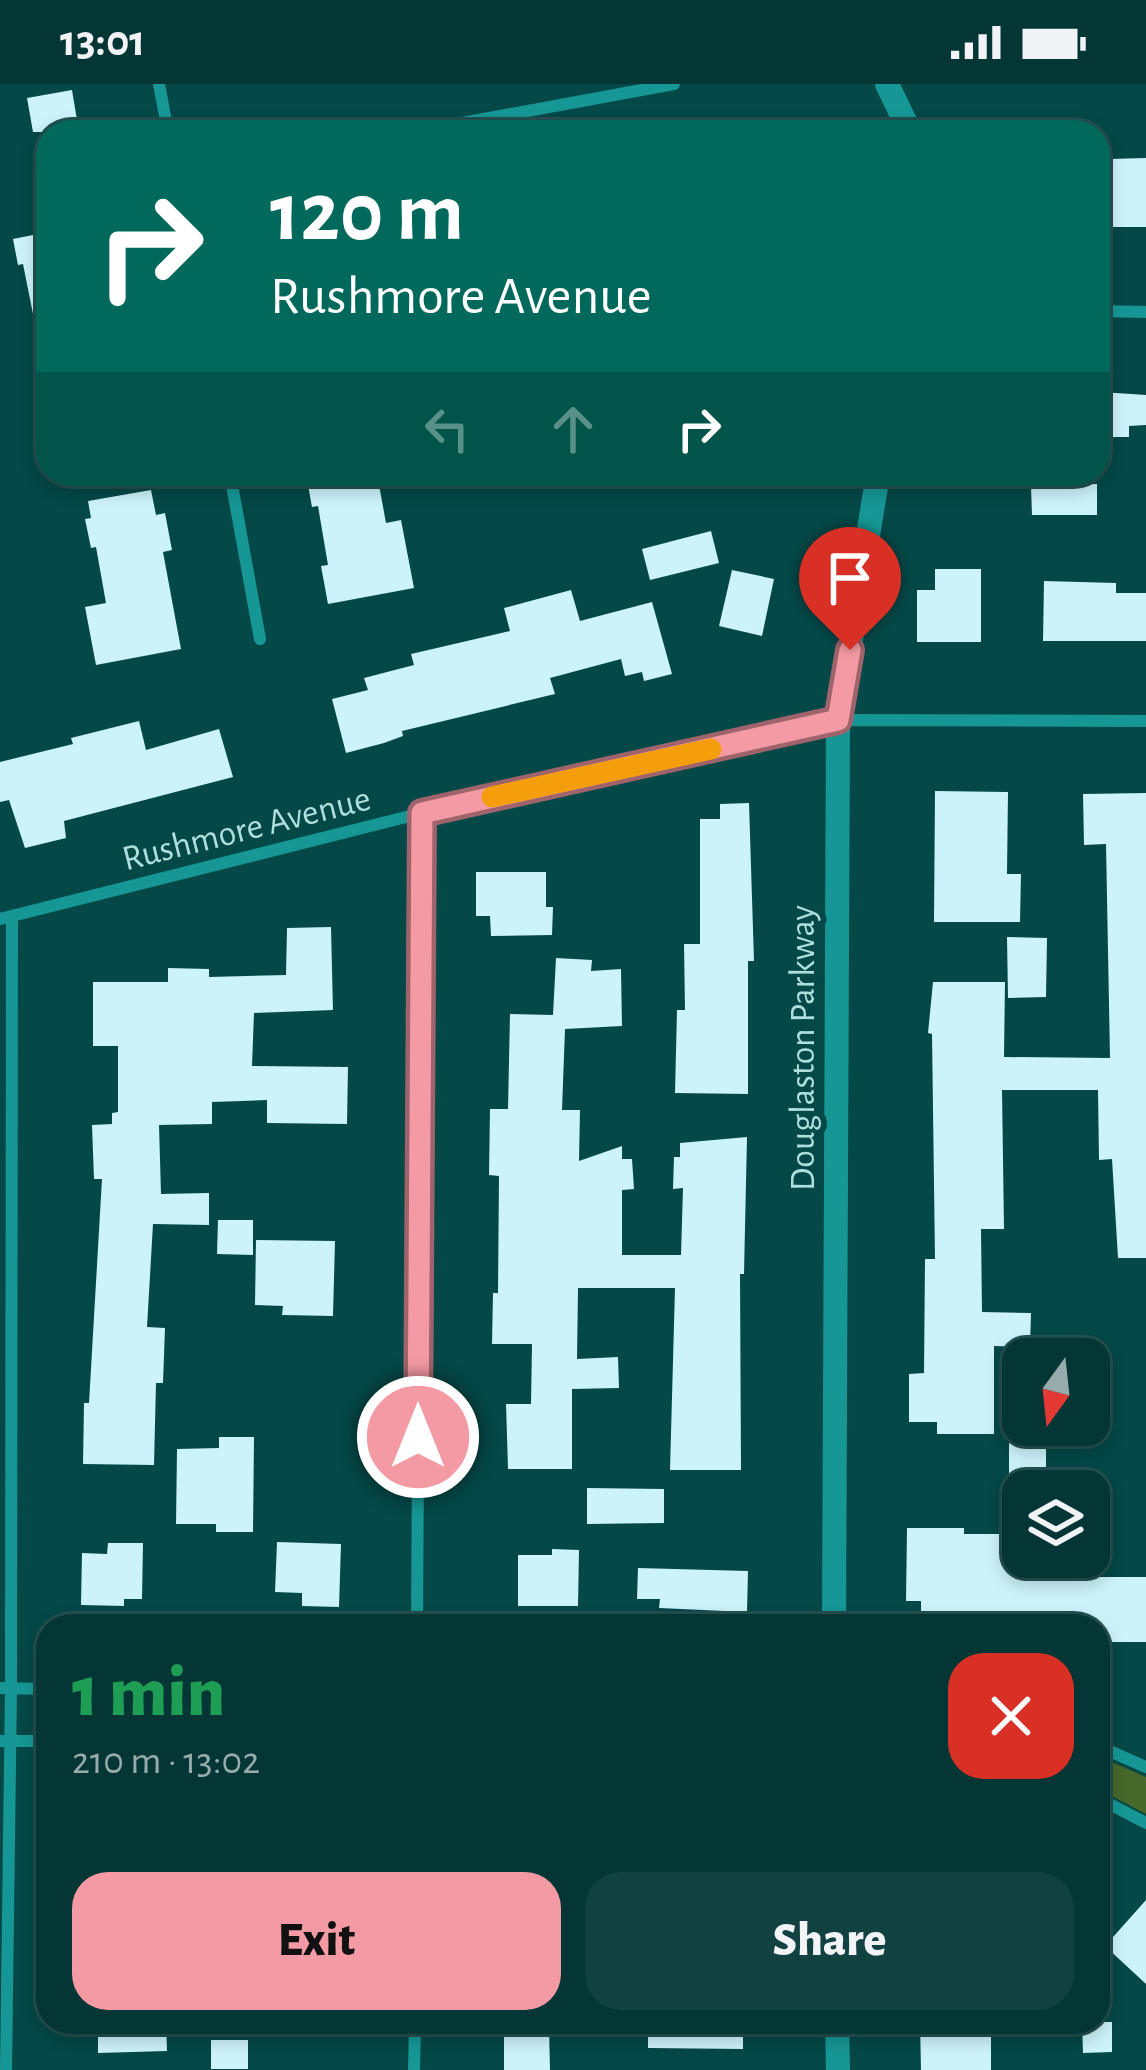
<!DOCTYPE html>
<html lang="en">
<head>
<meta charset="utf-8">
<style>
  :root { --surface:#033635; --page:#114141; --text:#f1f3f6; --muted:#97abad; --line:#245050; --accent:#f49aa4 }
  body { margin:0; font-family:"Alegreya Sans",sans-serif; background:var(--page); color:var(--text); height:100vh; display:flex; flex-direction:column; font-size:45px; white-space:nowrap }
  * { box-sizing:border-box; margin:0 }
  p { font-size:39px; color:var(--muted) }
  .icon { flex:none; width:66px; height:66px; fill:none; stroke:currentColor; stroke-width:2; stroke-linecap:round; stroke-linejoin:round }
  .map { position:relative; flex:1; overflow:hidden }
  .details { position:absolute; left:36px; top:1530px; width:1074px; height:420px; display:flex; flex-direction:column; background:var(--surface); border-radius:36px; box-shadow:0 6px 18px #0003,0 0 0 3px var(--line) }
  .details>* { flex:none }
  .guide { position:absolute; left:36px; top:36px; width:1074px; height:366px; border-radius:36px; box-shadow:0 6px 18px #0003,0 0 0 3px var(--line); background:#00695c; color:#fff; overflow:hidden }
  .needle { width:78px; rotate:195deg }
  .fabs { position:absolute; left:1002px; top:1254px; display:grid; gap:24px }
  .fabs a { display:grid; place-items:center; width:108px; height:108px; border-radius:24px; background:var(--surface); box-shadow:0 6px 18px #0003,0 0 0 3px var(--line); font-size:60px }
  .pin { position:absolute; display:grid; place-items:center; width:102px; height:102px; color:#fff; margin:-123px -51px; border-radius:50% 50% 50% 0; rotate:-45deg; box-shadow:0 0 12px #0007 }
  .pin .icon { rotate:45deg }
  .me { position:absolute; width:132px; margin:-66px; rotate:0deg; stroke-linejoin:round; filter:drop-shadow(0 0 9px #0008) }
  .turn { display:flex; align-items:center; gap:42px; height:252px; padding:0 36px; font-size:54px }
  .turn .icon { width:156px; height:156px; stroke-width:2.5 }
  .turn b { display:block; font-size:84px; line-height:102px }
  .lanes { display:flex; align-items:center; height:114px; padding:0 36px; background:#0003; justify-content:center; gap:60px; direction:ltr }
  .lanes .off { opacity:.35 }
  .round { display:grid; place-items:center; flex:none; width:126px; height:126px; border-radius:36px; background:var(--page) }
  .summary { display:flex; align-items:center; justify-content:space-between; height:204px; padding:0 36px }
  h1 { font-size:72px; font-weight:800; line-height:90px; color:#1e9e55 }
  .cta { display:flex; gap:24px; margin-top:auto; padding:24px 36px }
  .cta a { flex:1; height:138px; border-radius:36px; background:var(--accent); color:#111; font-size:48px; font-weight:800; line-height:138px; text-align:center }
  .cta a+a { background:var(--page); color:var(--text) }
  .status { display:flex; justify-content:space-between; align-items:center; height:84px; padding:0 60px; background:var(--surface); direction:ltr }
  .status svg { height:33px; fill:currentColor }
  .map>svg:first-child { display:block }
</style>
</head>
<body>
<div class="status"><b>13:01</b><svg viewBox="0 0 49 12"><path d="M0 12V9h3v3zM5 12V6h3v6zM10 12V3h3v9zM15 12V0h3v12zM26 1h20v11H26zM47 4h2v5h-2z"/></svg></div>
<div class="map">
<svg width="1146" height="1986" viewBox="0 0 1146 1986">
  <rect width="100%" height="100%" fill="#044847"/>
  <path fill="#46682a" d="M1098 1672 1146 1693V1730L1098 1705Z"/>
  <path fill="#ccf2fa" d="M72 6 79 48H33L27 14Z
    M1146 74V143H1110V75Z
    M48 148V233L34 235 23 180 18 181 13 155Z
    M1101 308 1146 311V341L1129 342V353H1098Z
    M306 390H377L386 439 401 436 414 504 328 520 321 482 328 481 318 422 312 423Z
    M1097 400V431H1032L1031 402Z
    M151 406 156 431 165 429 172 466 163 468 181 565 96 581 85 523 106 519 96 463 91 464 85 435 91 434 88 417Z
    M711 447 719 479 650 496 642 465Z
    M935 485H981V558H917V506H935Z
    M732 486 774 495 762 552 719 542Z
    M1044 497 1116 499V509H1146V557H1043Z
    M571 506 580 537 652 518 672 590 644 597 642 588 625 592 621 575 550 594 555 610 402 647 403 652 384 659 346 669 332 615 368 606 364 594 414 581 411 570 510 547 504 524Z
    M139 637 146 666 219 645 233 693 64 737 66 754 25 764 9 716 0 718V678L73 660 71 654Z
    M935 707 1008 708 1007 790H1021L1020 838H934Z
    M1146 709V1174H1118L1112 1075 1099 1076 1098 1006H1002L1004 1145H981L982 1228 1031 1229 1030 1263 994 1262V1350H937V1338H909V1290L924 1289 925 1175H935L932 950 928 949 933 898H1005L1004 973 1110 974 1106 760 1084 761 1083 710Z
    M749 719 754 877H748V1010L675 1009 677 926H685L684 860H700V735H720V720Z
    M476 788H546V823H553L552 851 491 852 490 832H476Z
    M331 843 333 926 254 929 252 982 348 983 347 1040 267 1039V1016L212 1018V1040L159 1041 161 1110 209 1109V1141L153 1140 147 1243 165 1244 163 1299H156L154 1381 83 1380 84 1319H89L102 1095H94L92 1041 112 1040V1029L118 1028V962H93V898H168V884L209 885V893L286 891 287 844Z
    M1007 853 1047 854 1046 913 1008 914Z
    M556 874 592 876 591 887 621 885 622 942 565 945 562 1026H580L579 1077 622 1062V1075H632L634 1105 622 1106V1171H681L683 1104 673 1105 674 1073H680V1059L747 1053 744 1190H740L741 1386H670L675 1204H578L577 1275 618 1273 619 1304 572 1305V1385H508L506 1320H531L532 1260H492L493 1209H498L499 1092 489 1091 490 1025H508L510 930 553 931Z
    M218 1136H253V1171L217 1170Z
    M256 1156 335 1157 333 1232 282 1231 283 1222 255 1221Z
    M219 1353H254L253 1448H216V1440H176L177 1365 219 1364Z
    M1009 1356H1046V1394H1009Z
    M587 1404 664 1405V1439L587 1440Z
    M907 1444H964V1450H1023V1473H1100V1493H1146V1558H1098V1542H995L994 1537 921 1535V1517H906Z
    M277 1458 341 1460 339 1523 302 1522V1509L275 1508Z
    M108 1459H143L142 1515H124V1522L81 1521 82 1469 107 1470Z
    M552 1465 579 1466 578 1522H518V1471H552Z
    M638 1484 748 1487 747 1528 659 1524 660 1515H637Z
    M1146 1816V1900L1105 1862Z
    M98 1938H166L167 1967 98 1969Z
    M648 1938H743V1965L648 1964Z
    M920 1938H991V1986H921Z
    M1082 1938H1112V1968L1083 1969Z
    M549 1944 550 1986H504V1945Z
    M211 1956H248V1985H211Z"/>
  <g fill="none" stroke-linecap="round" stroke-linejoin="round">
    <path stroke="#169795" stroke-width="12" d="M159 0 168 48
      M413 48 674 0
      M1098 227 1146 228
      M230 390 260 555
      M0 835 422 729 838 636 1146 637
      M417 1542 422 729
      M0 1604 48 1605
      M0 1657H48
      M1098 1662 1146 1683
      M1098 1714 1146 1739
      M6 1986 11 1604 12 832
      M414 1986 415 1938"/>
    <path stroke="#169795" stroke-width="24" d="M887 0 910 48
      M834 1542 838 636 878 390
      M837 1938 838 1986"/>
  </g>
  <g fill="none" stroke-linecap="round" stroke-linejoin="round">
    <defs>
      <path id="route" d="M418 1353 422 729 838 636 850 566"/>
    </defs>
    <use href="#route" stroke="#9f646b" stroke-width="30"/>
    <use href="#route" stroke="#f49aa4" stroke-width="21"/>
    <path stroke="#f59e0b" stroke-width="21" d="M492 713 711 665"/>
  </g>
  <g text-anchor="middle" stroke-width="12" stroke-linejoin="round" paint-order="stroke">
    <g font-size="36" fill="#aedfdd" stroke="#044847">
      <text transform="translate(246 743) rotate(-14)" y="13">Rushmore Avenue</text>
      <text transform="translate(801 964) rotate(-90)" y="13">Douglaston Parkway</text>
    </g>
  </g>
</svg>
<div class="fabs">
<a><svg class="needle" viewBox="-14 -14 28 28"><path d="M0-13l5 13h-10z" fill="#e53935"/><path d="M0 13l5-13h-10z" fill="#97abad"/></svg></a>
<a><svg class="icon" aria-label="layers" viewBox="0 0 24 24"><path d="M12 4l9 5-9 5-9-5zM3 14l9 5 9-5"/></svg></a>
</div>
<div class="pin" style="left:850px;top:566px;background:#d93025"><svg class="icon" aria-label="arrive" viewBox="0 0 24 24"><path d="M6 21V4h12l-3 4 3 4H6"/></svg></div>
<svg class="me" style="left:418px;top:1353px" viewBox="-20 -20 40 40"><circle r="17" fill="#f49aa4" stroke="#fff" stroke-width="3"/><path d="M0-11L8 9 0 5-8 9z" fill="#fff"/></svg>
<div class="guide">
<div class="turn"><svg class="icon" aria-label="right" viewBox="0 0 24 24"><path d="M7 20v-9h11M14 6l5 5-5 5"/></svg><div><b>120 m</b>Rushmore Avenue</div></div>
<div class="lanes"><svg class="icon off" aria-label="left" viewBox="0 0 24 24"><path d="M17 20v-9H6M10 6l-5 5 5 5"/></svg><svg class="icon off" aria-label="ahead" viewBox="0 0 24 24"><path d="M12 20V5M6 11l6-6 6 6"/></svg><svg class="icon" aria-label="right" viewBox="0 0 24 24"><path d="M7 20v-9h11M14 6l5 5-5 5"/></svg></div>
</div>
<section class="details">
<div class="summary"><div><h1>1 min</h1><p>210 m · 13:02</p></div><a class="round" style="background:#d93025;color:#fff"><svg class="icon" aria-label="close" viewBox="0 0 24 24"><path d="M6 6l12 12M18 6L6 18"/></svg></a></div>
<div class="cta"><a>Exit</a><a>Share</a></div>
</section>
</div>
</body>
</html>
